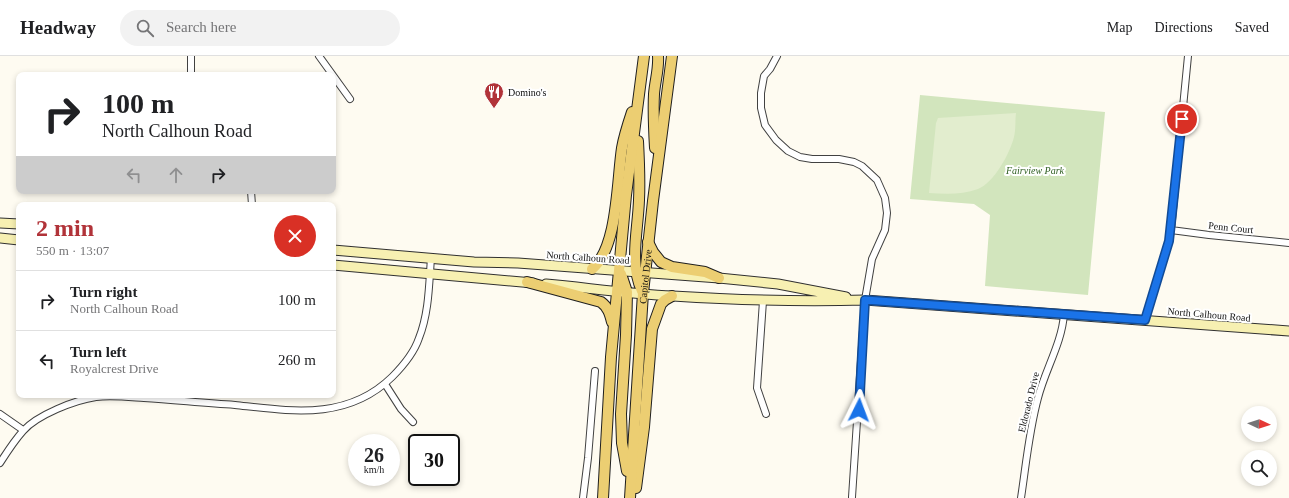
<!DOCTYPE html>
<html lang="en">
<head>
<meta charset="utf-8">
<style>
  :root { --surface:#fff; --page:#f2f2f2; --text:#202124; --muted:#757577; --line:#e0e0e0; --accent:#b13339 }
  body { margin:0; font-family:"Times New Roman",serif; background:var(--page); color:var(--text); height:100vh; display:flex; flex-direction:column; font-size:15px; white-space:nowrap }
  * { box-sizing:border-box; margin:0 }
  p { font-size:13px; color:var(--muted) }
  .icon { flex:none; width:22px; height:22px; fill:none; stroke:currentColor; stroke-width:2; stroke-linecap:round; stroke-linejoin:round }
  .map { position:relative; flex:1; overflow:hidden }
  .panel { position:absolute; left:16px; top:146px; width:320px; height:196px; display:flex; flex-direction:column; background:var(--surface); border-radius:8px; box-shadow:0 2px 6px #0003 }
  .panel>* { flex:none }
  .banner { position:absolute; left:16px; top:16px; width:320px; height:122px; border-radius:8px; box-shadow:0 2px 6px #0003; background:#fff; color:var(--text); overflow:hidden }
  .needle { width:26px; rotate:94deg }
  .buttons { position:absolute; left:1241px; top:350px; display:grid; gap:8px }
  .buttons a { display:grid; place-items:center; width:36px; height:36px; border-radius:50%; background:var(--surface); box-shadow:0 2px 6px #0003; font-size:20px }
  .speed { position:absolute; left:348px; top:378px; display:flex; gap:8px; font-size:20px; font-weight:700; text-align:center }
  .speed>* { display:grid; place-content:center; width:52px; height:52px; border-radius:50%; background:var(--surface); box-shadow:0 2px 6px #0003; line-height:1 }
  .speed small { font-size:10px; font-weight:400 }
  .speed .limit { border:2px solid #111; border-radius:6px; background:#fff; color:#111 }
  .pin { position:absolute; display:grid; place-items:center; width:34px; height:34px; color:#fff; margin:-17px; border:2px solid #fff; border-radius:50%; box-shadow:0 1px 4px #0007 }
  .me { position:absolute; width:44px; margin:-22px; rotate:3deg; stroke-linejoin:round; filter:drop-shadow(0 0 3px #0008) }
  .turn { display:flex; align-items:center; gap:14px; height:84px; padding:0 20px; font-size:18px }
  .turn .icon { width:52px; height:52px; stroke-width:2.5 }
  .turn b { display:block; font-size:28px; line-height:34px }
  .lanes { display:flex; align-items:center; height:38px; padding:0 20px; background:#0003; justify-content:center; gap:20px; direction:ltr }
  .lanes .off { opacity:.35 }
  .round { display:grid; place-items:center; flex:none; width:42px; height:42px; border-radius:21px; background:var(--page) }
  .head { display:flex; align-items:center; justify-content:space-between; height:68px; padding:0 20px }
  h1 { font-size:24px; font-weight:700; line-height:30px; color:var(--accent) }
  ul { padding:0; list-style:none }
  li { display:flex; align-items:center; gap:12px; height:60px; padding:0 20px; border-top:1px solid var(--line) }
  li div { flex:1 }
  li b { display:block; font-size:15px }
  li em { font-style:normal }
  header { display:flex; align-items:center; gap:24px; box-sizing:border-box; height:56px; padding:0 20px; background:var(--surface); border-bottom:1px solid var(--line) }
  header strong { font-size:19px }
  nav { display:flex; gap:22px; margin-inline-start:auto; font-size:14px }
  .search { width:280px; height:36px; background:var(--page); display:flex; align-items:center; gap:10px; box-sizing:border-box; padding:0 14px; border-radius:22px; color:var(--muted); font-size:15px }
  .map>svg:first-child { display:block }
</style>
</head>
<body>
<header>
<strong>Headway</strong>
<div class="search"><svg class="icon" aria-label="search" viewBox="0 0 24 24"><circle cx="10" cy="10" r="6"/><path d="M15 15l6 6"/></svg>Search here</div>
<nav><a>Map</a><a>Directions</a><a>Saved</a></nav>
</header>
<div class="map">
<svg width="1289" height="442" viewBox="0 0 1289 442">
  <rect width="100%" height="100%" fill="#fefbf1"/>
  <path fill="#d2e5bd" d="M920 39 1105 56 1088 239 985 230 990 159 974 148 910 143Z"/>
  <path fill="#e2edce" d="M1016 57C1015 64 1016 74 1014 81 1010 97 994 127 978 133 962 139 945 138 929 137L936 67 938 62Z"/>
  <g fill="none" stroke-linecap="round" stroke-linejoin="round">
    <defs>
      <path id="street" d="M319 0 350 43
        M777 0 770 13 764 20 761 37V52L765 69 776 84 788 95 800 101 812 103H839L854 106 862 110 877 124 885 142 887 157 885 174 872 203 865 244 852 441
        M191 19V0
        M251 135 252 149
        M1171 174 1209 179 1289 187
        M763 245 757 332 766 358
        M1145 264 1169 185 1171 174 1188 0
        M385 328 401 353 413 366
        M0 358 23 374
        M0 407C7 396 14 385 23 375 37 359 75 344 96 341 111 339 129 341 144 342 174 344 204 347 235 349 291 355 347 365 392 321 403 310 414 297 419 282 429 257 429 228 431 202
        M583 442 588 402 595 315
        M1021 442C1026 409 1029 375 1038 342 1045 314 1062 287 1064 258"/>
      <path id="secondary" d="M0 167 19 168
        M0 182 19 184
        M333 194 474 206 518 207 719 222 778 228 846 241
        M333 209 533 227
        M546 228C589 232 631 238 673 240 737 244 801 246 865 244L1289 275"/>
      <g id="primary">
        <path d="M638 85C639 104 640 124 639 144 638 175 629 206 642 235"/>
        <path d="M655 92C654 74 653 56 654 38 655 25 659 13 658 0"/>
        <path d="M648 186 653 196 661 206 672 211 705 216 719 222"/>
        <path d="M592 213C618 192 617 124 622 92 624 80 628 68 632 56"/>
        <path d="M621 218 627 236 626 279 621 358 622 387 627 415"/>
        <path d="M527 226 601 246C608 251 610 258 612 266"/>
        <path d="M636 432 644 371 652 273 661 248 665 244 672 240"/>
        <path d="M603 442 611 301 626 139 644 0"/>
        <path id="s1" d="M630 442 643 237 653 145 672 0"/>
      </g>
    </defs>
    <use href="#street" stroke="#414141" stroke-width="8"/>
    <use href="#secondary" stroke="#303030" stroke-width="11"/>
    <use href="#primary" stroke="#1f1f1f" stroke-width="12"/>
    <use href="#street" stroke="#fff" stroke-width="6"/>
    <use href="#secondary" stroke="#f7f0b2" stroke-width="9"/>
    <use href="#primary" stroke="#ecce72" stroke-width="10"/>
  </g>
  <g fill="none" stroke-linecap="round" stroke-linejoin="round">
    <defs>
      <path id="route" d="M859 354 865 244 1145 264 1169 185 1182 63"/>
    </defs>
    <use href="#route" stroke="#114b97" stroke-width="10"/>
    <use href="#route" stroke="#1a73e8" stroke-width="7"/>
  </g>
  <defs>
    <symbol id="restaurant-pin" viewBox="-11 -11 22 30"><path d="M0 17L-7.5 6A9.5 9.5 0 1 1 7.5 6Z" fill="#b13339" stroke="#fff"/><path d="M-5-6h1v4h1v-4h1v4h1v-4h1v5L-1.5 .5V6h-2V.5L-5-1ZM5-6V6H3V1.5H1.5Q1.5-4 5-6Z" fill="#fff"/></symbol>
  </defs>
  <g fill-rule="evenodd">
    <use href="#restaurant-pin" x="483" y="25" width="22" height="30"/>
  </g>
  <g text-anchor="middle" stroke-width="4" stroke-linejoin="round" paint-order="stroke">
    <g font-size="10" fill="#0e0e0e" stroke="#fff" text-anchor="start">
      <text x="508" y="40">Domino's</text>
    </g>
    <g font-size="10" font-style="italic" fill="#316024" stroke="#fff">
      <text x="1035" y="118">Fairview Park</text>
    </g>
    <g font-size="10" fill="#0e0e0e" stroke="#fff">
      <text transform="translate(1231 171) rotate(6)" y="4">Penn Court</text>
      <text transform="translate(588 201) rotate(4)" y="4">North Calhoun Road</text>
      <text dy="4" stroke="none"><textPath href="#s1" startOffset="222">Capitol Drive</textPath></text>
      <text transform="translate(1209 258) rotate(5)" y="4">North Calhoun Road</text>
      <text transform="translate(1028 346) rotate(-76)" y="4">Eldorado Drive</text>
    </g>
  </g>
</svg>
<div class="buttons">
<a><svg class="needle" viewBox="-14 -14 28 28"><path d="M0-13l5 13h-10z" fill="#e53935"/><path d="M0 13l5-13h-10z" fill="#757577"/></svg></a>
<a><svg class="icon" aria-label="search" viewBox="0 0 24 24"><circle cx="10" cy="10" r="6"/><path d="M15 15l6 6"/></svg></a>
</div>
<div class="speed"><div>26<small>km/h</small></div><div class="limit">30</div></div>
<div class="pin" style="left:1182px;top:63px;background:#d93025"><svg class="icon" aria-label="arrive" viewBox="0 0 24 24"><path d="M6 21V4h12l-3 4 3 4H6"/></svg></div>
<svg class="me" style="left:859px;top:354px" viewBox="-20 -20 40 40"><path d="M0-17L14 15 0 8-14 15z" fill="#1a73e8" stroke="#fff" stroke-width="4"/></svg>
<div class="banner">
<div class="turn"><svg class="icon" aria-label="right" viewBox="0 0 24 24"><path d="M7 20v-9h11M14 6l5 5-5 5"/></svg><div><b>100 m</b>North Calhoun Road</div></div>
<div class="lanes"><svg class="icon off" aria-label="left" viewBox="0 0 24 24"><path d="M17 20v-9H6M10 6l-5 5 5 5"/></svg><svg class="icon off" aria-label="ahead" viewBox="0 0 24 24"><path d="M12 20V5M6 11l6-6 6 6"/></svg><svg class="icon" aria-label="right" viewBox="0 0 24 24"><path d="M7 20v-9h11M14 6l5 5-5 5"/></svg></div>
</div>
<section class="panel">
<div class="head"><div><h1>2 min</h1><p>550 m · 13:07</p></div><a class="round" style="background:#d93025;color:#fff"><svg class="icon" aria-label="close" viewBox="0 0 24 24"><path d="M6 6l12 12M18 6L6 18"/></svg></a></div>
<ul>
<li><svg class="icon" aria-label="right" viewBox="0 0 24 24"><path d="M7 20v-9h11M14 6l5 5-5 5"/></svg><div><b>Turn right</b><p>North Calhoun Road</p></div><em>100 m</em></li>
<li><svg class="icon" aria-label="left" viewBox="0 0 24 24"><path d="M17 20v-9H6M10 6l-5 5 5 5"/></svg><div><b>Turn left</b><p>Royalcrest Drive</p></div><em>260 m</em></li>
</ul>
</section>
</div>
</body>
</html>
